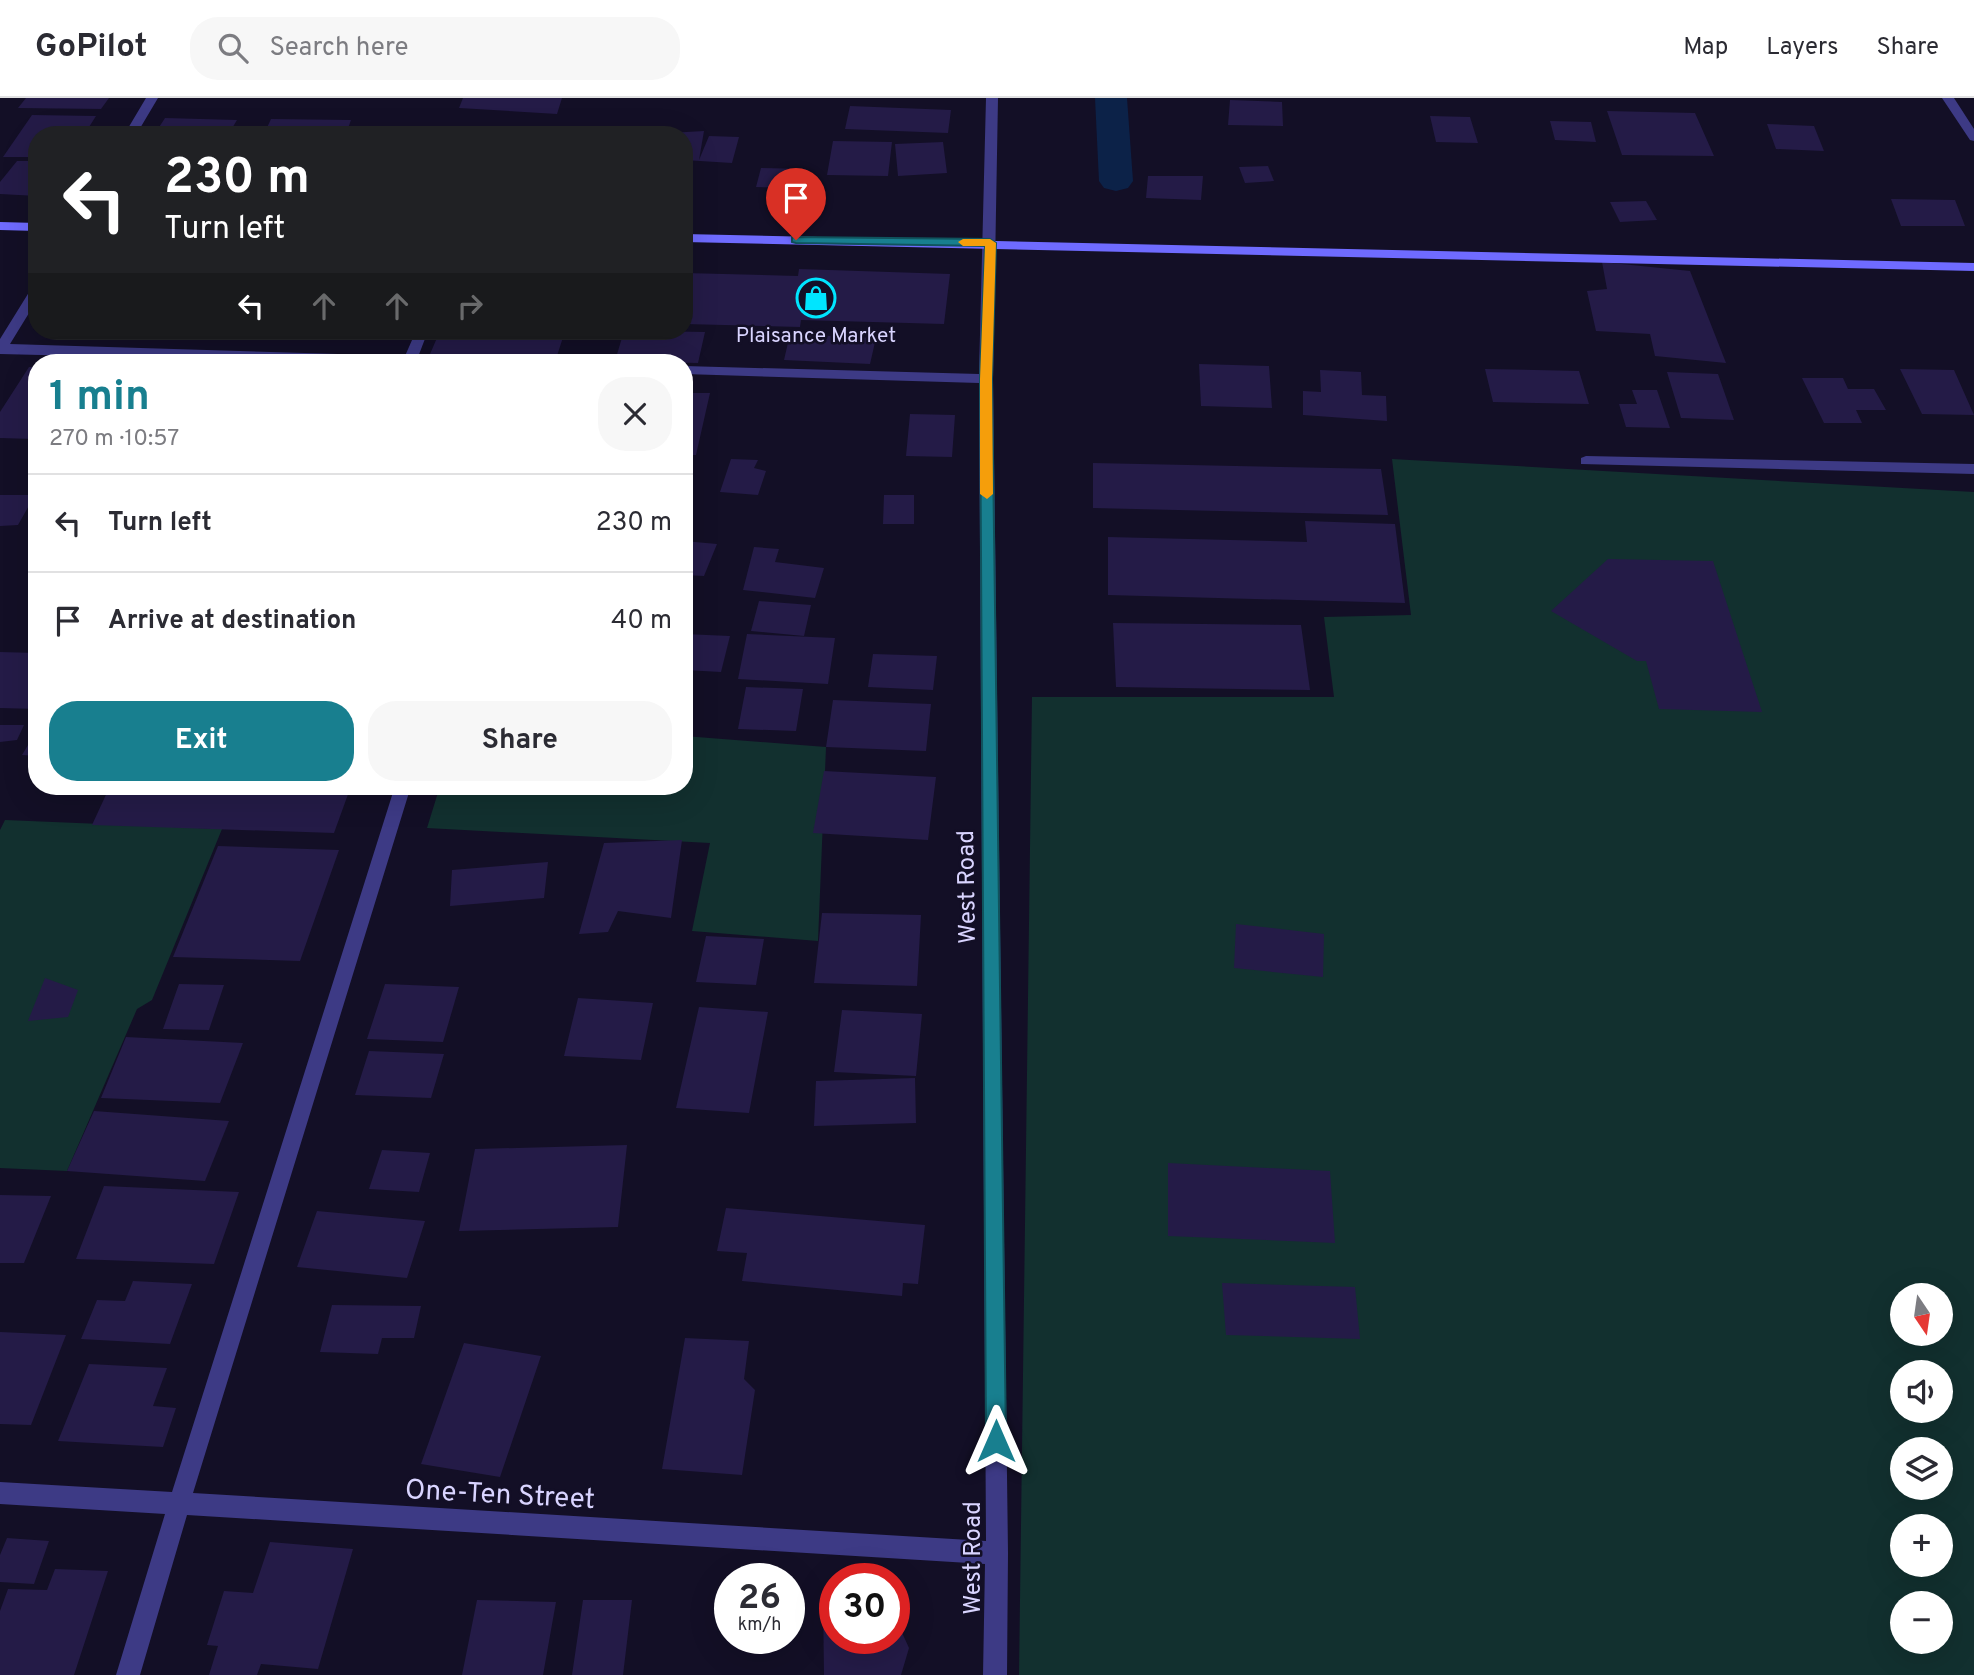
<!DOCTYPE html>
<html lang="en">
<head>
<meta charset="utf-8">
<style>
  :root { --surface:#fff; --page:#f7f7f7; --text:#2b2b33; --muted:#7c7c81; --line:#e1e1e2; --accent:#187f8f }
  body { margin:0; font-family:Overpass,sans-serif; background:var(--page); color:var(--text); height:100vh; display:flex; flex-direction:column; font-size:26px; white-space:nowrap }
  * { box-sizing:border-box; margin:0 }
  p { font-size:23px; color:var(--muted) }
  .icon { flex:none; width:38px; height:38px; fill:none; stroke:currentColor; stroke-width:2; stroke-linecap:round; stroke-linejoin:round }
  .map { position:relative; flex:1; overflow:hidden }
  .panel { position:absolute; left:28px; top:256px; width:665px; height:441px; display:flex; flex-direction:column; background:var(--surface); border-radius:28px; box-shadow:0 7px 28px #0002 }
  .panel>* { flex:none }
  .guide { position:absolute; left:28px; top:28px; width:665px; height:214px; border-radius:28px; box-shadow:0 7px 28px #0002; background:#202124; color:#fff; overflow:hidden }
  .needle { width:46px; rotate:167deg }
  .controls { position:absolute; left:1890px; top:1185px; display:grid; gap:14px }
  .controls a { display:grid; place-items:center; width:63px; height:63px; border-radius:50%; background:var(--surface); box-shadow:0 7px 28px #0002; font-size:35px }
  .speed { position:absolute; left:714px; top:1465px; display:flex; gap:14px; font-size:35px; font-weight:700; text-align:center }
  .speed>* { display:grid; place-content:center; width:91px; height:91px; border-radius:50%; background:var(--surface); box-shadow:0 7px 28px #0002; line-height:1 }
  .speed small { font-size:18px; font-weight:400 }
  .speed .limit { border:10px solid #d22; background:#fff; color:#111 }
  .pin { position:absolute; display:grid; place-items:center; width:60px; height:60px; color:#fff; margin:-72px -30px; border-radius:50% 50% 50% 0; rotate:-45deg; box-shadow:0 0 7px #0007 }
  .pin .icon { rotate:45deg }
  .me { position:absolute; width:77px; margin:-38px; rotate:0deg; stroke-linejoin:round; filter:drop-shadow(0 0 5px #0008) }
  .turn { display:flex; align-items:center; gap:24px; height:147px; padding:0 21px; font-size:32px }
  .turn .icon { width:91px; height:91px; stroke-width:2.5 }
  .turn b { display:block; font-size:49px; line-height:60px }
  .lanes { display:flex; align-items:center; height:66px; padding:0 21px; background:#0003; justify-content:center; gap:35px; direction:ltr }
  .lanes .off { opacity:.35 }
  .round { display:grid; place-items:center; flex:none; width:74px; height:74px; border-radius:28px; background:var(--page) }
  .head { display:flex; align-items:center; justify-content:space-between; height:119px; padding:0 21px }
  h1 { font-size:42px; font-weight:700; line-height:52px; color:var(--accent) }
  .button { display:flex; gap:14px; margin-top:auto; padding:14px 21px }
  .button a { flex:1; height:80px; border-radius:28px; background:var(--accent); color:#fff; font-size:28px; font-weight:700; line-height:80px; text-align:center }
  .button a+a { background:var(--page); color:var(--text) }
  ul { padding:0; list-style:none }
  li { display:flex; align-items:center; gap:21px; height:98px; padding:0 21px; border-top:2px solid var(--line) }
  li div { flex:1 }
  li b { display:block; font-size:26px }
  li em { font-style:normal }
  header { display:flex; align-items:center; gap:42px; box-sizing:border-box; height:98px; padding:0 35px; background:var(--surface); border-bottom:2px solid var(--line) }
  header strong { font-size:33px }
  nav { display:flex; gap:38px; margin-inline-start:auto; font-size:24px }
  .search { width:490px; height:63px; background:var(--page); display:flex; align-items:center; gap:18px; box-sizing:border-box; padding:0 24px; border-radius:28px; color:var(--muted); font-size:26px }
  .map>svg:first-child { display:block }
</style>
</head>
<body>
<header>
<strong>GoPilot</strong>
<div class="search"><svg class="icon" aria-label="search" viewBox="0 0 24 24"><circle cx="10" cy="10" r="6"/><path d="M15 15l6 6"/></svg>Search here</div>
<nav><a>Map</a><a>Layers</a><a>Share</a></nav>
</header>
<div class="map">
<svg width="1974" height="1577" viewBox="0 0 1974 1577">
  <rect width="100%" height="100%" fill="#130f26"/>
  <path fill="#12302f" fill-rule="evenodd" d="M1392 361 1974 394V1577H1019L1032 599H1334L1324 519 1411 517ZM1902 1197H1941V1236H1902ZM1902 1274H1941V1312H1902ZM1902 1351H1941V1390H1902ZM1902 1428H1941V1466H1902ZM1902 1505H1941V1544H1902Z
    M684 638 826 649 818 843 692 833 710 745 427 730 440 688H684Z
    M5 722 222 731 152 902 137 911 67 1073 0 1070V732Z"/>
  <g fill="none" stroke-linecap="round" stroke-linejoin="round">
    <path fill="#0c2248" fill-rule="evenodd" d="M1095 0H1127L1133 83 1128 90 1116 93 1104 90 1099 83Z"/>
  </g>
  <path fill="#241b47" d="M26 0H109L101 11 18 10Z
    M463 0H562L557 16 459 10Z
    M1230 2 1282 4 1283 28 1228 27Z
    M850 8 951 12 948 35 845 31Z
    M1607 13 1695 15 1714 58 1622 57Z
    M32 17 96 18 84 37H37V59H3Z
    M1430 18 1470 19 1478 45 1436 44Z
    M165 20 237 22 228 37H154Z
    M271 21 351 22 346 36 265 34Z
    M1550 23 1591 24 1596 44 1555 42Z
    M1767 26 1814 28 1824 53 1776 51Z
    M379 29H404L401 37H376Z
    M496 31 541 33 539 37H494Z
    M704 33 699 62 709 38 739 39 732 65 684 62V37H669V35Z
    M833 43 892 44 888 78 827 77Z
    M943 44 947 75 898 78 895 46Z
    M17 63H37V98L0 96V84Z
    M1268 68 1274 83 1245 85 1239 69Z
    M761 70 806 71 802 90 756 89Z
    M1148 78H1203L1201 102 1146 100Z
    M1891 101 1955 102 1965 128H1901Z
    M1646 103 1657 122 1620 124 1610 104Z
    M1602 164 1690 173 1726 265 1655 258 1650 236 1596 233 1587 193 1607 191Z
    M799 171 950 176 944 226 801 222 800 229 684 226V175L798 178Z
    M64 233H198L196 239 64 235Z
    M440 233H565L556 261 430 256Z
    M624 233H647L705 234 698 265 615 263Z
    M790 236 876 240 870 266 784 262Z
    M1199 266 1269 268 1272 310 1201 308Z
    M29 269H37V336L33 341 0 340V314Z
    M1485 271 1579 273 1589 306 1493 304Z
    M1900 271 1954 272 1974 317 1922 316Z
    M1320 272 1361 274 1362 297 1386 298 1387 323 1303 317V293L1321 294Z
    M1667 274 1718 276 1734 322 1681 320Z
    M1802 280H1843L1848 291H1874L1886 312H1856L1862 325H1824Z
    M1632 292H1657L1670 330 1626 329 1619 306H1637Z
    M684 295H710L696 357H684Z
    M910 316 955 317 952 359 906 358Z
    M731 361 758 362 754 370 766 373 758 397 720 394Z
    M1093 365 1381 371 1388 417 1093 410Z
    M0 397H35L18 427 0 428Z
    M884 397H914V426H883Z
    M1305 423 1395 426 1405 505 1108 497V439L1307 444Z
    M684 443 717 446 704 478 684 477Z
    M754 449 779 451 775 464 824 470 815 500 743 492Z
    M1608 461 1713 463 1762 614 1659 611 1646 563H1637L1551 513Z
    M759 503 811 507 804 538 751 533Z
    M1113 525 1301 527 1310 592 1116 589Z
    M684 536 730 538 721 574 684 572Z
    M747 536 835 540 828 586 738 581Z
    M0 554 37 555V611L0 610Z
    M873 556 937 558 933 592 868 589Z
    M746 589 803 591 796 633 738 631Z
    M833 602 931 606 926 653 826 649Z
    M0 627H24L17 642 0 644Z
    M37 632V658L22 657Z
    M824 673 936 679 928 742 813 735Z
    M110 688H351L334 735 92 727Z
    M682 742 671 820 618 813 608 834 579 836 604 745Z
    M218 748 339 752 300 863 173 859Z
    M548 764 544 800 450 808 452 772Z
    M822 815 921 817 917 888 814 885Z
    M1236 826 1324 836 1323 879 1234 870Z
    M706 838 764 841 756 887 696 884Z
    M45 880 78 892 68 919 28 923Z
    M179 886 224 887 209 932 163 931Z
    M385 886 459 889 443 944 367 941Z
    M578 900 653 905 641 962 564 958Z
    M699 909 768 914 749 1015 676 1010Z
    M842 912 922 916 916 978 834 974Z
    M126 939 243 945 220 1005 101 1000Z
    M369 953 444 956 431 1000 355 997Z
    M915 980 916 1025 814 1028 816 983Z
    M94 1013 229 1023 205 1083 67 1073Z
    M627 1047 618 1129 459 1133 475 1051Z
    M382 1052 430 1055 419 1094 369 1091Z
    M1168 1065 1330 1073 1335 1145 1168 1138Z
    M104 1088 239 1094 214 1166 76 1161Z
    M0 1097 51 1098 24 1165H0Z
    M726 1110 925 1127 918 1186 903 1185 902 1198 742 1183 747 1155 717 1153Z
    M317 1113 425 1123 407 1180 297 1169Z
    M133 1183 192 1186 170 1246 81 1241 97 1202 125 1203Z
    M1222 1185 1355 1189 1360 1241 1226 1237Z
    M332 1207 421 1208 414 1240H382L378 1256 320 1254Z
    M0 1234 66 1237 31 1327 0 1326Z
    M685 1240 749 1243 744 1281 755 1292 742 1377 662 1371Z
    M464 1245 541 1258 500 1379 421 1366Z
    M89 1266 167 1270 153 1308 176 1310 163 1349 58 1343Z
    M7 1440 49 1443 34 1486 0 1484V1457Z
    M270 1444 353 1451 318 1571 261 1566 257 1577H209L218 1548 207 1547 224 1493 253 1495Z
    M55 1471 108 1473 74 1577H0V1513L8 1491 47 1492Z
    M835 1500V1540H894V1517L909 1550 901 1577H824L823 1501Z
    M477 1502 556 1504 543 1577H462Z
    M583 1502H632L623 1577H572Z"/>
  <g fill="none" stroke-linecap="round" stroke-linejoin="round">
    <path fill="#3d3a85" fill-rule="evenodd" d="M146 0H158L136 37H124Z
      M986 0H998L993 281 1008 1455 1007 1577H983L985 1466 187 1417 140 1577H116L165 1416 0 1406V1384L172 1394 395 688H411L193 1395 986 1443 979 285 684 276V268L979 276Z
      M1942 0H1954L1974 31V43L1970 42Z
      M37 187V202L10 246 405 258 416 233H428L418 259 454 260 461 264H325L0 256V241L31 191Z
      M1586 358 1974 366V376L1581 366V360Z"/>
    <path fill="#6f6bff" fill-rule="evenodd" d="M0 124 37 125V133L0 132Z
      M684 136 1974 165V173L684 144Z"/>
  </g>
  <path fill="#187f8f" stroke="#10535d" stroke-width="2" d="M792 139 990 141 996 145 992 281 1006 1343 1003 1350 996 1353 989 1350 986 1343 980 281 985 148 796 145 792 144Z"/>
  <path fill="#f59e0b" d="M990 141 996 145 992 281 993 396 987 401 980 396V281L985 148H963L958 144 963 141Z"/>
  <defs>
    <symbol id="shop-ring" viewBox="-11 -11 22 22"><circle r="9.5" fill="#130f26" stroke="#00e5ff" stroke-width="1.5"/><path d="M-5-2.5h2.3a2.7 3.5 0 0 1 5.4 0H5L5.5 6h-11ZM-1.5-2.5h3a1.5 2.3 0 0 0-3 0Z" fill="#00e5ff"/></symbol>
  </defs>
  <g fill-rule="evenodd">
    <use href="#shop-ring" x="794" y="178" width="44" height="44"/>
  </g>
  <g text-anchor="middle" stroke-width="5" stroke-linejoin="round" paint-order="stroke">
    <g font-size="21" fill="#d9d4ff" stroke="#130f26">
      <text x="816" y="244">Plaisance Market</text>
    </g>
    <g font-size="24" fill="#d9d4ff" stroke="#130f26">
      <text transform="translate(966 789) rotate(-91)" y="8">West Road</text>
      <text transform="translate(972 1460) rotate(-90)" y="8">West Road</text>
    </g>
    <g font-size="28" fill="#d9d4ff" stroke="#130f26">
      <text transform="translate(500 1395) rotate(3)" y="10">One-Ten Street</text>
    </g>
  </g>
</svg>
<div class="controls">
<a><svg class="needle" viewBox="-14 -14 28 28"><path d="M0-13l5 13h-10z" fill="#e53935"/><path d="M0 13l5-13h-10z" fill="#7c7c81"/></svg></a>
<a><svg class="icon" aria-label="sound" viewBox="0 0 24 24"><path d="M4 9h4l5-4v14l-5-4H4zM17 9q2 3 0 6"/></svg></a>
<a><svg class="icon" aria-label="layers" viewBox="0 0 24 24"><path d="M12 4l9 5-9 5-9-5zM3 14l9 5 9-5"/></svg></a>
<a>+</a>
<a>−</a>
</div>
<div class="speed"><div>26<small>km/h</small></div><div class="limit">30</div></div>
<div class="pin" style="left:796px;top:142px;background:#d93025"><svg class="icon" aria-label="arrive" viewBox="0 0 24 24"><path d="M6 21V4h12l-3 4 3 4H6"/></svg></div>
<svg class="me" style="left:996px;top:1343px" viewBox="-20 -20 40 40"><path d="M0-17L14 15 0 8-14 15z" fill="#187f8f" stroke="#fff" stroke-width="4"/></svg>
<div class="guide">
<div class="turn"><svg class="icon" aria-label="left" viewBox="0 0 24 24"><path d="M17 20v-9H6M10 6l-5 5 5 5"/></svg><div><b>230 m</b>Turn left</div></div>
<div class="lanes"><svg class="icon" aria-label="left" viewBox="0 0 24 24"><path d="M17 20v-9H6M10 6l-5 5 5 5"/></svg><svg class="icon off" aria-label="ahead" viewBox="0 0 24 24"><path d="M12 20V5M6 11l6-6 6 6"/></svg><svg class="icon off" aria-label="ahead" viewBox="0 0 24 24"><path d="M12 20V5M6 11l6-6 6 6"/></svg><svg class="icon off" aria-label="right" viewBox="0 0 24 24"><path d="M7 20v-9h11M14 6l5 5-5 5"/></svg></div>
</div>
<section class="panel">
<div class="head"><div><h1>1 min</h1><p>270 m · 10:57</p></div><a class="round"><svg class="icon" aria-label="close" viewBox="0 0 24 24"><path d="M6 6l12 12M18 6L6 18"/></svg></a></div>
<ul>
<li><svg class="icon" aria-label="left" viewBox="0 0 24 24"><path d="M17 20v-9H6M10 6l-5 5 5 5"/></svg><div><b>Turn left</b></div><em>230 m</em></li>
<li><svg class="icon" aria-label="arrive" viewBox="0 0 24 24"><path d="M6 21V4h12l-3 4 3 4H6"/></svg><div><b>Arrive at destination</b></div><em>40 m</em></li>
</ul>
<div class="button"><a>Exit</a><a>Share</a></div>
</section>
</div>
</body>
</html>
